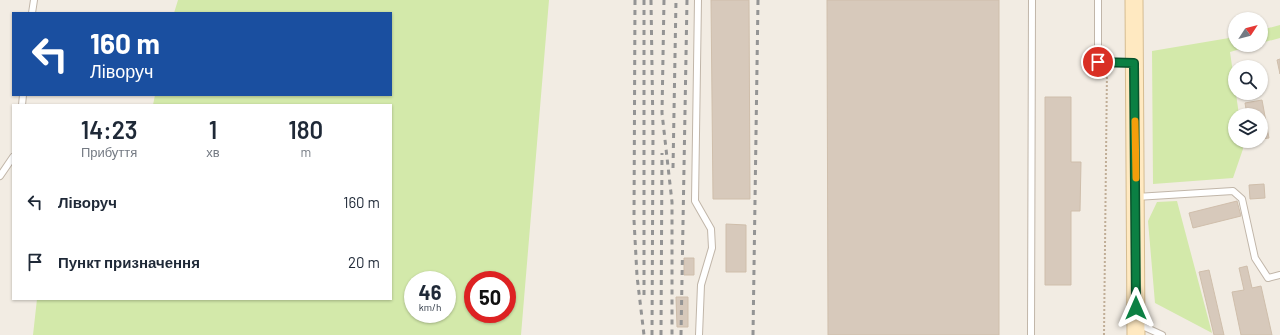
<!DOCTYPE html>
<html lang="uk">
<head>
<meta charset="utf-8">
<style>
  :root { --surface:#fff; --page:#f2f2f3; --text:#1f2937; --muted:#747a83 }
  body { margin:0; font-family:Barlow,sans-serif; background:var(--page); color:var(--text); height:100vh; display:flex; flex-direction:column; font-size:15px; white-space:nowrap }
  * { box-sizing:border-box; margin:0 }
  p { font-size:13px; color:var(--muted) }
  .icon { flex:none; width:22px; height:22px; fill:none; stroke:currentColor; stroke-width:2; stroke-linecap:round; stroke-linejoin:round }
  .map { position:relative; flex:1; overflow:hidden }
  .side { position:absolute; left:12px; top:104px; width:380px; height:196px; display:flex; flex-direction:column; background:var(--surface); border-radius:0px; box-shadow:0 1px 3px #0004 }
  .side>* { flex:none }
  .top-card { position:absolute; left:12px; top:12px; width:380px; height:84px; border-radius:0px; box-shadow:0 1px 3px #0004; background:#1a4fa0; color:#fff; overflow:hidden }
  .needle { width:26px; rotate:54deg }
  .controls { position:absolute; left:1228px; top:12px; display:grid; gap:8px }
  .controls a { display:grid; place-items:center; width:40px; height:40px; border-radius:50%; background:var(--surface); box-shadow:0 1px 3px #0004; font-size:20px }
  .speed { position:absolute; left:404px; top:271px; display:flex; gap:8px; font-size:20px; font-weight:700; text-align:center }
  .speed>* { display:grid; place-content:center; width:52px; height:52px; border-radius:50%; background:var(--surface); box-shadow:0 1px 3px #0004; line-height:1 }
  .speed small { font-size:10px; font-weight:400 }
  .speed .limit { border:6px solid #d22; background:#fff; color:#111 }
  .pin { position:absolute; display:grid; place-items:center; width:34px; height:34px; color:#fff; margin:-17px; border:2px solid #fff; border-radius:50%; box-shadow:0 1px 4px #0007 }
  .me { position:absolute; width:44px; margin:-22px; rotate:0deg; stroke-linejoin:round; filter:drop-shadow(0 0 3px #0008) }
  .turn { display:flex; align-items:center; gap:14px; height:84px; padding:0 12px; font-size:18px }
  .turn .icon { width:52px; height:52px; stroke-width:2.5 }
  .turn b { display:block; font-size:28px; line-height:34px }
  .eta { display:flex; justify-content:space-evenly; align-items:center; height:68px; text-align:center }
  .eta b { font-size:24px; font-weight:600; line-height:28px }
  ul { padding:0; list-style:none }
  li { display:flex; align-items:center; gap:12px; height:60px; padding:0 12px }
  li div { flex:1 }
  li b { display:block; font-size:15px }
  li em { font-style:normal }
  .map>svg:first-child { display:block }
</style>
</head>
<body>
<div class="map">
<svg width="1280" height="335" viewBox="0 0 1280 335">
  <rect width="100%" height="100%" fill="#f2ece3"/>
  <path fill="#d3e9aa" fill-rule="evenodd" d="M178 0H549L521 335H33L37 299H391V105H153L155 95H391V13H174ZM413 280H447V314H413ZM473 280H507V314H473Z
    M1280 25V38L1261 43V30Z
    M1235 37V45H1254L1230 52 1239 115H1235V141H1242L1243 149 1233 178 1153 184 1152 51Z
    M1177 201 1212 333 1155 303 1148 221 1157 202Z"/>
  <path fill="#d7c9bb" stroke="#cfbeab" d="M711 0H749L750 199H713Z
    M827 0H999V335H828Z
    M1280 59V74L1277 60Z
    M1045 97H1071V162H1081L1080 211H1071V285H1045Z
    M1262 100 1269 138 1261 139V115H1247L1245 103Z
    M1264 184 1265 198 1250 199 1249 185Z
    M1237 201 1241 216 1193 228 1189 213Z
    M726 224 746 225V272H726Z
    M684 258H694V275H684Z
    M1247 266 1252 288 1261 286 1272 335H1241L1232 292 1244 290 1239 268Z
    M1209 270 1224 335H1214L1199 272Z
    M676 297H688V327H677Z"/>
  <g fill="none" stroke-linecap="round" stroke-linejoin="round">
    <defs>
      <path id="service" d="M698 0 695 201 711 229 712 248 701 285 699 335
        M1098 0V62L1132 63
        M32 13 34 0
        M22 105 23 95
        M0 176 13 157
        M1136 197 1233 191 1242 199 1255 258 1268 278 1280 275
        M1138 324 1162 335
        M1031 335 1032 0"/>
      <path id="secondary" d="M1134 0 1136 335"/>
    </defs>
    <use href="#service" stroke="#c1b6a9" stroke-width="8"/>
    <use href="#secondary" stroke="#d5bc91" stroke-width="19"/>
    <path stroke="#c0ad96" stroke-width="2" stroke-dasharray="2 2" stroke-linecap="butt" d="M1104 335 1107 70"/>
    <use href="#service" stroke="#fff" stroke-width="6"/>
    <use href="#secondary" stroke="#ffe9c1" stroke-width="17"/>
    <path stroke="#949494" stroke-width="3" stroke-dasharray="5 5" stroke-linecap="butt" d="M635 0 634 220 637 276 644 335
      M644 0V296
      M651 0 653 133 652 335
      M664 0 662 113 672 202V335
      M673 168 676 0
      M661 335 662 153
      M681 335 687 0
      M753 335 758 0"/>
  </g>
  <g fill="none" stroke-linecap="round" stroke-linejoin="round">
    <defs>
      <path id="route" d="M1098 62 1134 63 1136 308"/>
    </defs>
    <use href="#route" stroke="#07532c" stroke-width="10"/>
    <use href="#route" stroke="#0b8043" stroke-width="7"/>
    <path stroke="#f59e0b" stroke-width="7" d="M1135 121 1136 178"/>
  </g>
</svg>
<div class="controls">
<a><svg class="needle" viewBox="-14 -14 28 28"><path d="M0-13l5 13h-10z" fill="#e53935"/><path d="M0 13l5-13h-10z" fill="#747a83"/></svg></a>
<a><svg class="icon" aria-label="search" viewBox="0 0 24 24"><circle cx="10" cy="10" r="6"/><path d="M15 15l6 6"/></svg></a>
<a><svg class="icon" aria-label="layers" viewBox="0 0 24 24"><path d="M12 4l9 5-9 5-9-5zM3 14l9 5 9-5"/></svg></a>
</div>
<div class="speed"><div>46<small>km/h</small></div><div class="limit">50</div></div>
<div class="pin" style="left:1098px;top:62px;background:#d93025"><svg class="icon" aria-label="arrive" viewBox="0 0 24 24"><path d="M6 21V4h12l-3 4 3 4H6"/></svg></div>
<svg class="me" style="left:1136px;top:308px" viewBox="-20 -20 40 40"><path d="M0-17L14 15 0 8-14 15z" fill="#0b8043" stroke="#fff" stroke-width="4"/></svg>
<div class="top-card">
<div class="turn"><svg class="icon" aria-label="left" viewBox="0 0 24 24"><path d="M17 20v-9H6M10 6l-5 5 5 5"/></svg><div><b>160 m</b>Ліворуч</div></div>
</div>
<section class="side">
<div class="eta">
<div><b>14:23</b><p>Прибуття</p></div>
<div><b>1</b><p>хв</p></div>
<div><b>180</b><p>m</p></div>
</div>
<ul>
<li><svg class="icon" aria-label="left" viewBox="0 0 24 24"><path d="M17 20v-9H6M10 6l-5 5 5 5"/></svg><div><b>Ліворуч</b></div><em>160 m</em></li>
<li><svg class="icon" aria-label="arrive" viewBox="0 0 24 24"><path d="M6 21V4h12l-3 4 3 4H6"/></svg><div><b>Пункт призначення</b></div><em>20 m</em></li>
</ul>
</section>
</div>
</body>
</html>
